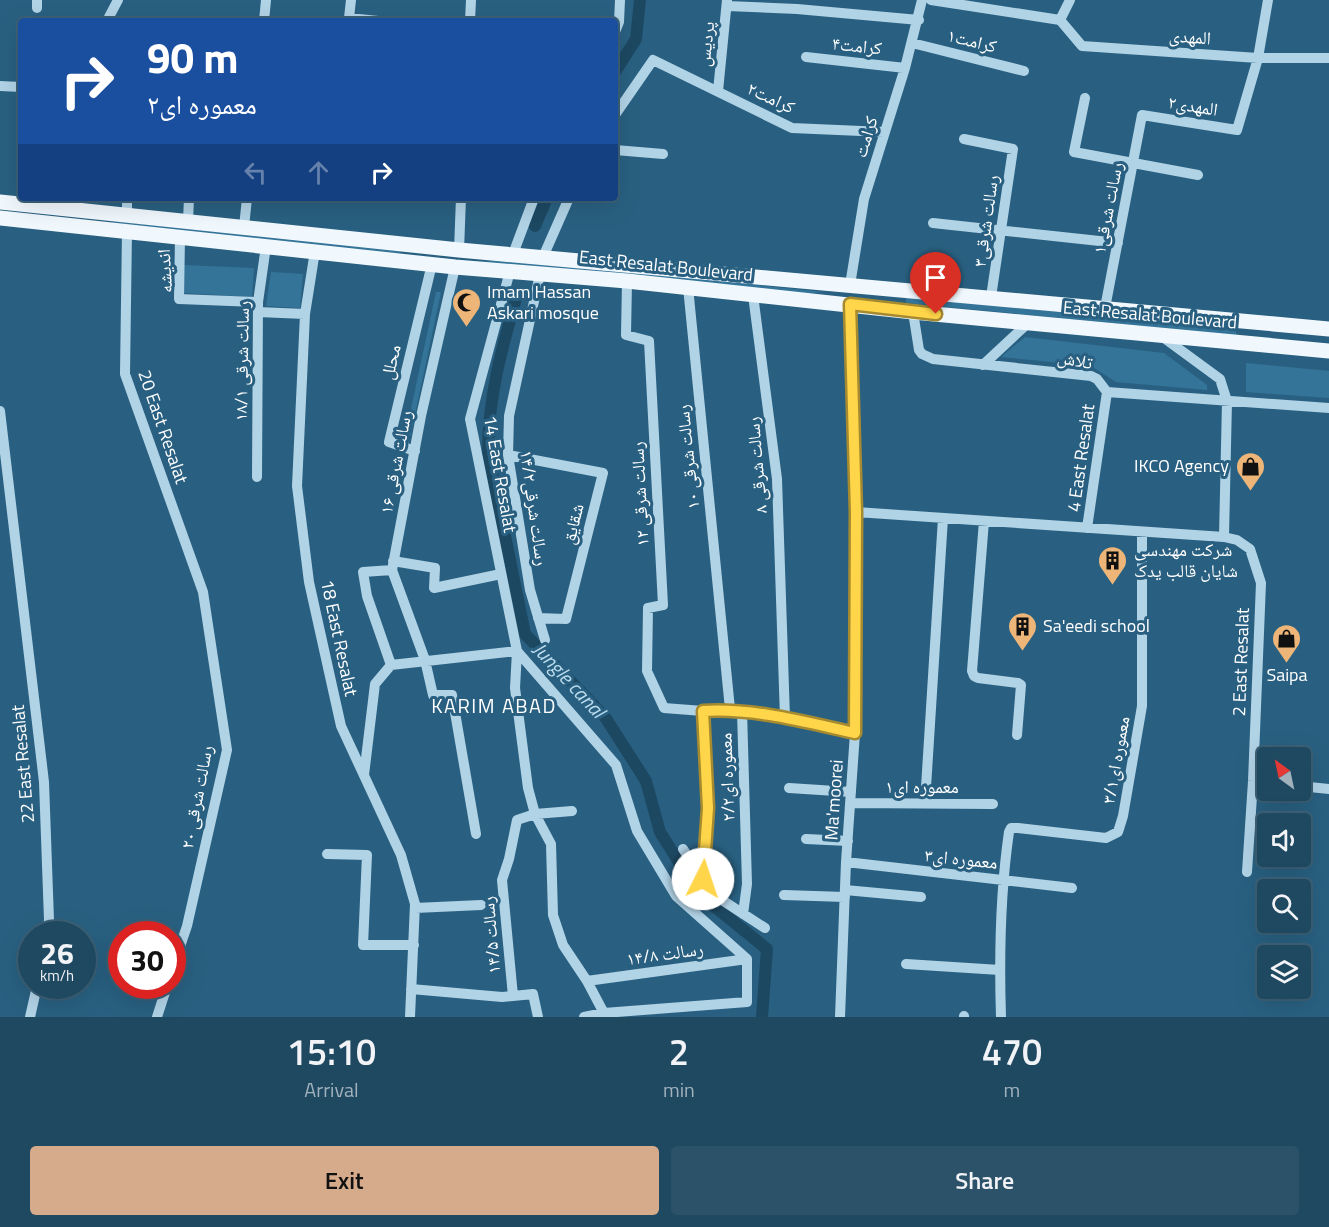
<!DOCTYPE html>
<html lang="en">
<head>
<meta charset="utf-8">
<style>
  :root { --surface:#1f4861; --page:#2c526a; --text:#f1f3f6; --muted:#a1b2bd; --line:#3c6076; --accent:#d6ab8b }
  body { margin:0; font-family:"Titillium Web","Noto Naskh Arabic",sans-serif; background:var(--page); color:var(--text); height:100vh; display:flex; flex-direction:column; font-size:22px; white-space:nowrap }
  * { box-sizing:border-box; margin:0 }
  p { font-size:20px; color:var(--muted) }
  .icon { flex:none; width:33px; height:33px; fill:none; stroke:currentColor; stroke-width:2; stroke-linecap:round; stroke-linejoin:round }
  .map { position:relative; height:1017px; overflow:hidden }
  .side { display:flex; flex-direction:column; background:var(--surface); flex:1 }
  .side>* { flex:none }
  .guide { position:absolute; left:18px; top:18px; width:600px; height:183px; border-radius:6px; box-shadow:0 6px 24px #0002,0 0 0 2px var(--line); background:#1a4fa0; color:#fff; overflow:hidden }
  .needle { width:39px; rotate:327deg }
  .controls { position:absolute; left:1257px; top:747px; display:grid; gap:12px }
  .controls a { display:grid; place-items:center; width:54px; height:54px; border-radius:6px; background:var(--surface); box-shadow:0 6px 24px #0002,0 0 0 2px var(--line); font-size:30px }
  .speed { position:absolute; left:18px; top:921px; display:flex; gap:12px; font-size:30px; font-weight:700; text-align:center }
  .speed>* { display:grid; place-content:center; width:78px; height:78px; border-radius:50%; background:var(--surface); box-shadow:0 6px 24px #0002,0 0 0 2px var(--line); line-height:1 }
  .speed small { font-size:15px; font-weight:400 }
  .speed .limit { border:9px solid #d22; background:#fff; color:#111 }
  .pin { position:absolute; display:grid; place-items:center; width:51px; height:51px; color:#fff; margin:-62px -26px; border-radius:50% 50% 50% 0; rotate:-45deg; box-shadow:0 0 6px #0007 }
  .pin .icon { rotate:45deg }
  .me { position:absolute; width:66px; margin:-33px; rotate:4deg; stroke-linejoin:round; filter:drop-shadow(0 0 4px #0008) }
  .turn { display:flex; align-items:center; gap:21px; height:126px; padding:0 30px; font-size:27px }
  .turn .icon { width:78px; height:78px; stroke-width:2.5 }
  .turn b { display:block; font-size:42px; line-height:51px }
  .lanes { display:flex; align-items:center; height:57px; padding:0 30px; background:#0003; justify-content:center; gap:30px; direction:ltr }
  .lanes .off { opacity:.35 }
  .eta { display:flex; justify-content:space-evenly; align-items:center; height:102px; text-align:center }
  .eta b { font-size:36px; font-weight:600; line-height:42px }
  .button { display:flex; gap:12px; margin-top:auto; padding:12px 30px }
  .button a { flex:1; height:69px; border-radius:6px; background:var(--accent); color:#111; font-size:24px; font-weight:600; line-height:69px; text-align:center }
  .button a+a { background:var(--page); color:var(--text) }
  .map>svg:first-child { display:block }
</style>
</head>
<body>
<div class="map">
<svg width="1329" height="1017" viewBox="0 0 1329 1017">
  <rect width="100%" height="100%" fill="#296081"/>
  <path fill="#347498" d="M124 222 402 251 394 256 83 223Z
    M508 260 825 292 802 294 471 262Z
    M184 265 254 268 252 297 184 293Z
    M271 272 303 274 300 308 266 306Z
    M436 292H441L408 447 403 446Z
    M906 297 1237 329 1236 335 906 303Z
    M1025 337 1164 353 1207 385V390L1116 382 1091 366 1001 357Z
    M1246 363 1329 371V398L1246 392Z"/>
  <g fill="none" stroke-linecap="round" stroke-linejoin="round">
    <path stroke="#1d4862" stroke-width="12" d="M615 72 636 39 640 0
      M535 226 547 198
      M517 295C502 347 488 398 488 452L525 634 605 717 646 781 660 832 699 894 767 949 762 1017"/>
    <path stroke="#b1d3e6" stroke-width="10" d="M351 0 349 18 378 21
      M931 0 1060 20
      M727 6 797 9 919 20
      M37 8V0
      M1060 20 1082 46 1258 58H1329
      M1060 20 1070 0
      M110 21 109 17 118 0
      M264 21 266 0
      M470 21 471 0
      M615 32 619 22 620 0
      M912 43 1024 71
      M806 57 905 68
      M0 86 21 87
      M718 91 727 0
      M1085 98 1074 152 1198 175
      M615 115 653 60 792 128 884 132
      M964 139 1013 149 991 297
      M615 150 663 154
      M127 215V198
      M188 221 189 198
      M933 223 1118 243
      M244 227 247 198
      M127 231 125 374 203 592 227 750 187 926 172 970
      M180 237 179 299 258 302
      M459 250 461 198
      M315 251 305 314 297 486 309 582 341 726 401 855 415 904 410 1017
      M513 254 534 198
      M543 257 569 198
      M455 267 421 416 392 570 425 660 433 695H452L476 834
      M510 271 470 419 517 651 515 688 528 788 535 814 551 844 553 915 563 945 587 981 606 1017
      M540 274 509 416 508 455 530 590 545 640
      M627 281 626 335 649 341 663 605 648 608 647 671 664 708 703 711 730 709 785 718 855 733
      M850 285 864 199 905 68 922 0
      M688 287 730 709
      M753 295 777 479 785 718
      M1105 308 1142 115 1237 130 1258 58 1268 0
      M258 312 305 314
      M913 312 919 350 922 354 933 359 1091 376 1097 379 1107 392 1329 408
      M1160 335 1220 379 1227 401 1224 537 1237 540 1250 549 1261 583 1253 781 1247 872
      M983 365 1028 323
      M0 411 44 782 49 920 47 934
      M415 451 389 442 432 264
      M508 455 603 473 566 619 538 618
      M257 477 258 302 266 246
      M856 512 1224 537
      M984 521 972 671 974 676 978 678 1018 683 1021 685 1017 735
      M1087 528 1107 392
      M393 561 435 568 434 588 501 574
      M392 570 363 572 367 596 391 665 517 651
      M517 651 616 765 637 831 676 896 747 959V1002L604 1013 584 1017
      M742 711 747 884 743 914
      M364 775 375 684 391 665
      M1253 781 1268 782
      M1300 786 1329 789
      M789 788 851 792
      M850 803 993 804
      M925 803 943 518
      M806 839 848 841
      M683 849 703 879 722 900 765 928
      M327 854 367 855 363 945H414
      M846 862 1072 888
      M703 879 708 808 703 711
      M845 890 921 897
      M784 895 845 897
      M415 908 481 905
      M906 964 1000 970
      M587 981 747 959
      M411 989 502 997 533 994 538 1017
      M513 996 502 880 509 859 517 820 535 814 572 811
      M964 1016V1017
      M30 1017 37 986
      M157 1017 167 986
      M840 1017 846 862 855 733 856 512 850 304
      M1001 1017C999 955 1000 894 1009 832L1011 828H1018L1106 838 1118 832 1123 816 1142 706V532"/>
    <path stroke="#f1f8fd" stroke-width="15" d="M0 202 459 250 1329 329
      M0 218 455 267 627 281 913 312 1329 351"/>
  </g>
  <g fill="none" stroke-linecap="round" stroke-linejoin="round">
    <defs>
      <path id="route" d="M703 879 708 808 703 711C755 708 805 722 855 733L856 512 850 304 936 314"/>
    </defs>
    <use href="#route" stroke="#a68a30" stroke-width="15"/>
    <use href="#route" stroke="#ffd54a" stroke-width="10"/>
  </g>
  <defs>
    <symbol id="mosque-pin" viewBox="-11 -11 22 30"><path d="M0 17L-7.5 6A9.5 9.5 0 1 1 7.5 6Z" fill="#edb578" stroke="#296081"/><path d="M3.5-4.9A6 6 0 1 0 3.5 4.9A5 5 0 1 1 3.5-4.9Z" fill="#111"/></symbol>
    <symbol id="shop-pin" viewBox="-11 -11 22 30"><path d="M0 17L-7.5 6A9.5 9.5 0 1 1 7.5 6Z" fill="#edb578" stroke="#296081"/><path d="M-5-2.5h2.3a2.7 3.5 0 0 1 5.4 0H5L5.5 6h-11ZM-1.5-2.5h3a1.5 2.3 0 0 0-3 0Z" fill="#111"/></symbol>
    <symbol id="building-pin" viewBox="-11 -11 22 30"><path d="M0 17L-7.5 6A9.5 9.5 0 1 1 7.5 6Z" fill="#edb578" stroke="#296081"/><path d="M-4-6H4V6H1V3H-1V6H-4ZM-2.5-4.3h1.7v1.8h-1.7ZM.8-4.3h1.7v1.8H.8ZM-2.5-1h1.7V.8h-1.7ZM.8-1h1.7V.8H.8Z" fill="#111"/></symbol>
  </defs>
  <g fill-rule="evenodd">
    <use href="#mosque-pin" x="450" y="286" width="33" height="45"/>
    <use href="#shop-pin" x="1234" y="450" width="33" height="45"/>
    <use href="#building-pin" x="1096" y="544" width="33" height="45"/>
    <use href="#building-pin" x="1006" y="610" width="33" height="45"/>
    <use href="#shop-pin" x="1270" y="622" width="33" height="45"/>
  </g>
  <g text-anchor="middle" stroke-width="6" stroke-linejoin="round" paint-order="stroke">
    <g font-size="18" fill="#fff" stroke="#296081">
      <text transform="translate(1190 37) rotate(4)" y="6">المهدی</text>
      <text transform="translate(972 41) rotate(14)" y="6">کرامت۱</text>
      <text transform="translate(706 44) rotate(-84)" y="6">پردیس</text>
      <text transform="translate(857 46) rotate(6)" y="6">کرامت۴</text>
      <text transform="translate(771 98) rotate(25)" y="6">کرامت۲</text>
      <text transform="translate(1193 106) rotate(9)" y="6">المهدی۲</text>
      <text transform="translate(866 137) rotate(-73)" y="6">کرامت</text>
      <text transform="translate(1108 208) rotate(-79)" y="6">رسالت شرقی۱</text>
      <text transform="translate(986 221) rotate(-82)" y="6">رسالت شرقی۳</text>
      <text transform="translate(666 266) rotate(6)" y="6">East Resalat Boulevard</text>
      <text transform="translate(165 271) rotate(-93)" y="6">اندیشه</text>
      <text transform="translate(1150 315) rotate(5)" y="6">East Resalat Boulevard</text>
      <text transform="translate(1075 360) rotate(10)" y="6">تلاش</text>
      <text transform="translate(242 361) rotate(-89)" y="6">رسالت شرقی ۱۸/۱</text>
      <text transform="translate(391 362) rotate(-76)" y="6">محلل</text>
      <text transform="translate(163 427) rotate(71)" y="6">20 East Resalat</text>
      <text transform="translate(688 457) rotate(-96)" y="6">رسالت شرقی ۱۰</text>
      <text transform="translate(1081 458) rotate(-82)" y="6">4 East Resalat</text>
      <text transform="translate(396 462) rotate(-79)" y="6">رسالت شرقی ۱۶</text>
      <text transform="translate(757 465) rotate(-95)" y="6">رسالت شرقی ۸</text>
      <text transform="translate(500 474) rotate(80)" y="6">14 East Resalat</text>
      <text transform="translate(640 494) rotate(-93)" y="6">رسالت شرقی ۱۲</text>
      <text transform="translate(534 508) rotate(82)" y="6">رسالت شرقی۱۴/۲</text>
      <text transform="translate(573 524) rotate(-76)" y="6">شقایق</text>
      <text transform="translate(339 638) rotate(78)" y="6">18 East Resalat</text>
      <text transform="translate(1241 662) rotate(-88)" y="6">2 East Resalat</text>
      <text transform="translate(1116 760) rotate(-80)" y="6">معموره ای۳/۱</text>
      <text transform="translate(23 764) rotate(-95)" y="6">22 East Resalat</text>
      <text transform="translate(727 777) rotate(-92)" y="6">معموره ای۲/۲</text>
      <text x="922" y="793">معموره ای۱</text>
      <text transform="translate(197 797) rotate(-79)" y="6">رسالت شرقی ۲۰</text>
      <text transform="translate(834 800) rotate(-86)" y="6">Ma'moorei</text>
      <text transform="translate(961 859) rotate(6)" y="6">معموره ای۳</text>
      <text transform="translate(491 935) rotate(-95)" y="6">رسالت ۱۴/۵</text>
      <text transform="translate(665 954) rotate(-8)" y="6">رسالت ۱۴/۸</text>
    </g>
    <g font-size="18" fill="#fff" stroke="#296081" text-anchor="start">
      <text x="487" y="298">Imam Hassan<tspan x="487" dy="21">Askari mosque</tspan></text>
      <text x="1229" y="472" text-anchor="end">IKCO Agency</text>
      <text x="1134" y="556">شرکت مهندسی<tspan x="1134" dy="21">شایان قالب یدک</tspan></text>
      <text x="1043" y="632">Sa'eedi school</text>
      <text x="1287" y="681" text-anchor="middle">Saipa</text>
    </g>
    <g font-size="20" font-style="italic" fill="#bcdced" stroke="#296081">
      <text transform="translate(569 680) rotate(47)" y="7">Jungle canal</text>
    </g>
    <g font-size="20" letter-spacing="1.5" fill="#fff" stroke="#296081">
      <text x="494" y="713">KARIM ABAD</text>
    </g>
  </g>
</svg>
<div class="controls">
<a><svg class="needle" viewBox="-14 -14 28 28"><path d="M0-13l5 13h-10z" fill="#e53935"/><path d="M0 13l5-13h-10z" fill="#a1b2bd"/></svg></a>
<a><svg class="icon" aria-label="sound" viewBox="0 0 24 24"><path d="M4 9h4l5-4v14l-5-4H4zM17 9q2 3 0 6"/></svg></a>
<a><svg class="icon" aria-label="search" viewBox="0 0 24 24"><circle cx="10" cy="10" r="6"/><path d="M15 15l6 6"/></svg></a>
<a><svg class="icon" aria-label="layers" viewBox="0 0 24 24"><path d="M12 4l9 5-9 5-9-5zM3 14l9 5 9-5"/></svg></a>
</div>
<div class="speed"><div>26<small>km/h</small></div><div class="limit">30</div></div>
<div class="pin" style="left:936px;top:314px;background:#d93025"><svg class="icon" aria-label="arrive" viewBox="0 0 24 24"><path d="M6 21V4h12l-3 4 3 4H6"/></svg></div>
<svg class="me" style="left:703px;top:879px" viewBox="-20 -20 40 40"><circle r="19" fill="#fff"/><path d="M0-13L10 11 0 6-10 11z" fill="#ffd54a"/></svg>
<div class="guide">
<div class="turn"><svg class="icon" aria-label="right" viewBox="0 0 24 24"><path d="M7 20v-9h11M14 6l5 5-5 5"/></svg><div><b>90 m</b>معموره ای۲</div></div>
<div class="lanes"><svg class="icon off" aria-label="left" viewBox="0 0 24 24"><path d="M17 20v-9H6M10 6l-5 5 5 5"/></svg><svg class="icon off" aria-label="ahead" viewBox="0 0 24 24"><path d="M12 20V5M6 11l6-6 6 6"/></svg><svg class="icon" aria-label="right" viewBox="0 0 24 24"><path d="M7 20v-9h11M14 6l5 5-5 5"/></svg></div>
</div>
</div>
<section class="side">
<div class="eta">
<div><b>15:10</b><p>Arrival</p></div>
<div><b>2</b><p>min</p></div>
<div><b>470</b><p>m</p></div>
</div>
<div class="button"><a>Exit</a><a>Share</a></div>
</section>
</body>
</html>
